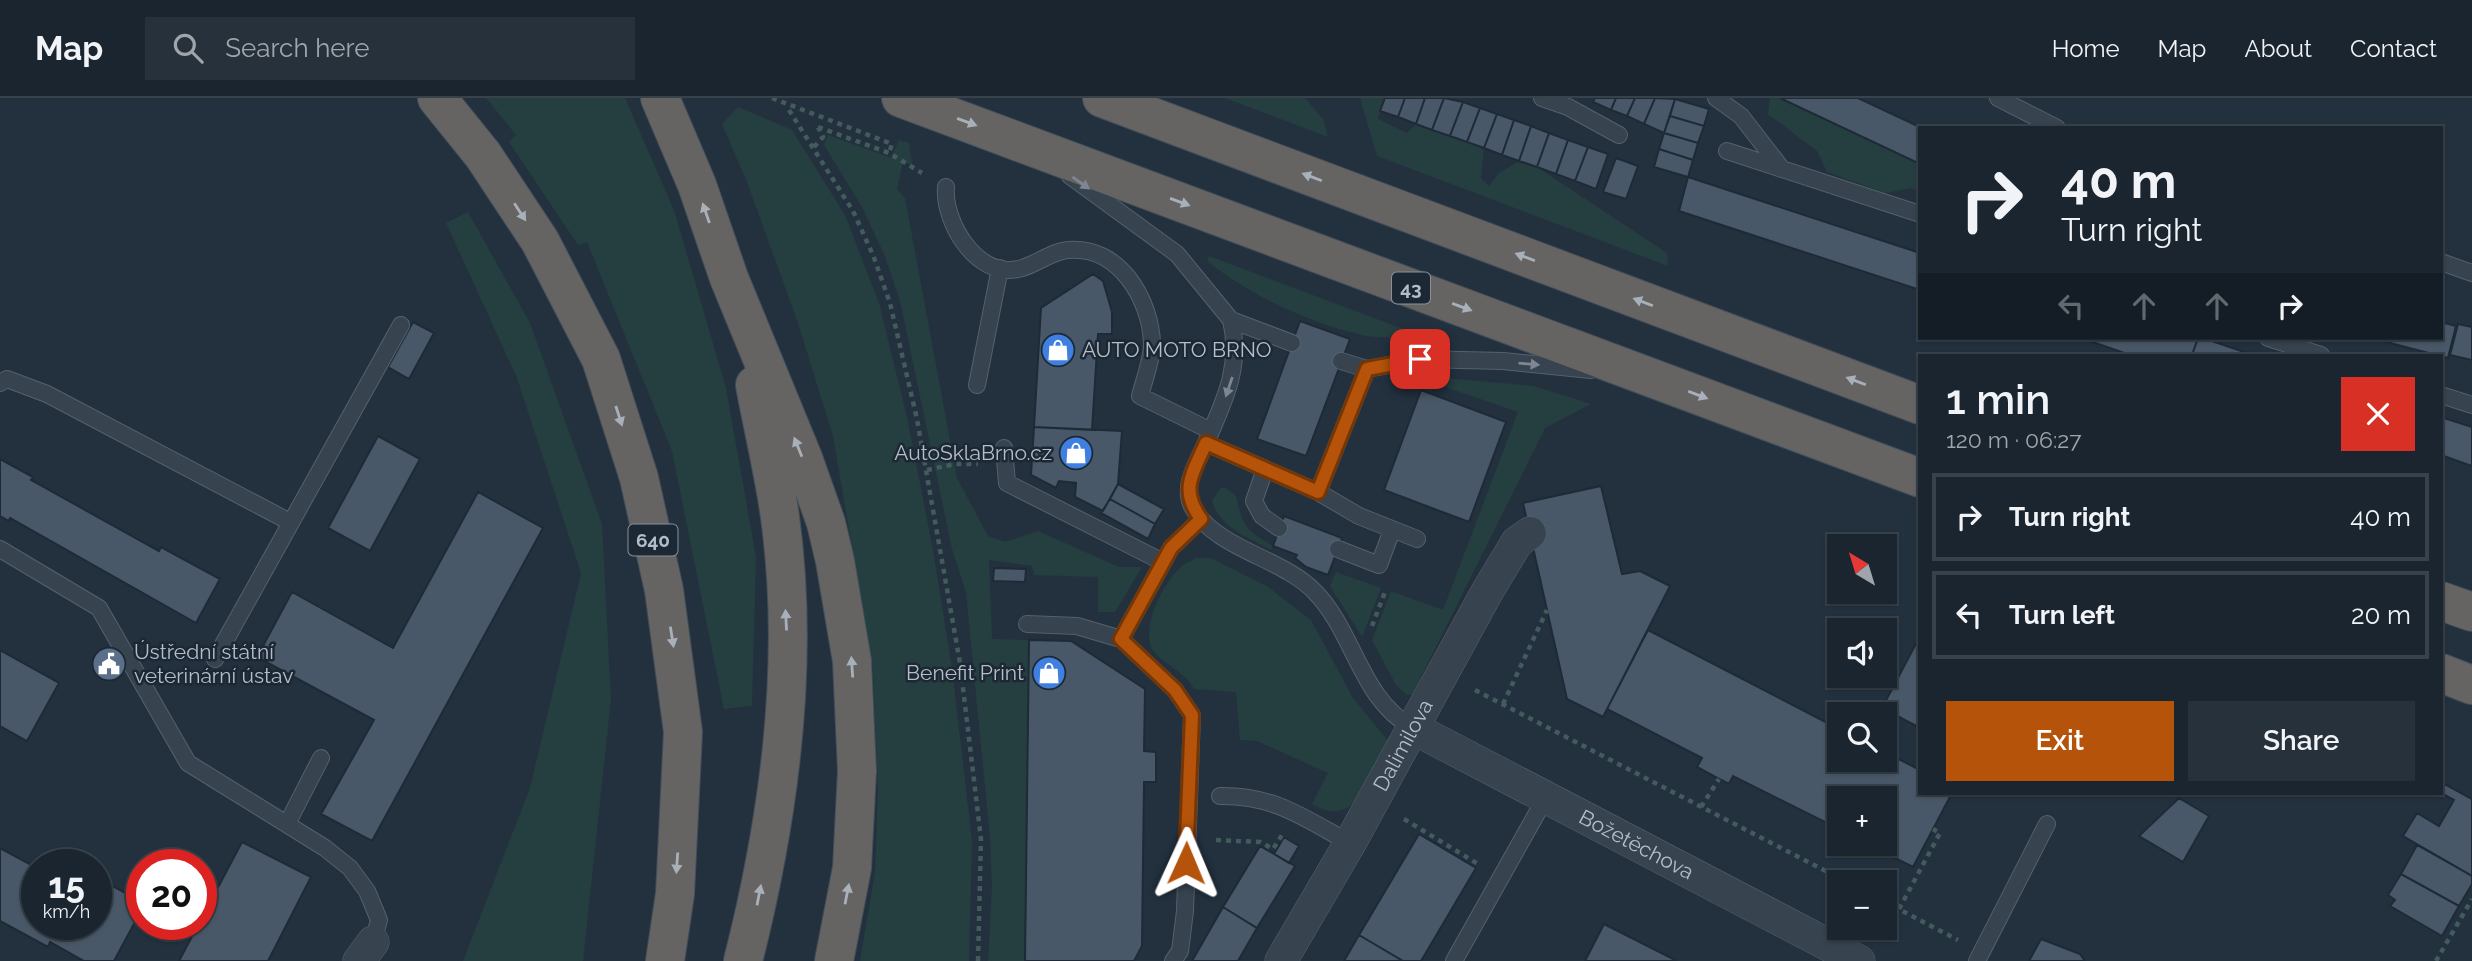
<!DOCTYPE html>
<html lang="en">
<head>
<meta charset="utf-8">
<style>
  :root { --surface:#1a252f; --page:#27313b; --text:#f1f3f6; --muted:#9fa5aa; --line:#38424b; --accent:#b45309 }
  body { margin:0; font-family:Raleway,sans-serif; background:var(--page); color:var(--text); height:100vh; display:flex; flex-direction:column; font-size:26px; white-space:nowrap }
  * { box-sizing:border-box; margin:0 }
  p { font-size:23px; color:var(--muted) }
  .icon { flex:none; width:38px; height:38px; fill:none; stroke:currentColor; stroke-width:2; stroke-linecap:round; stroke-linejoin:round }
  .map { position:relative; flex:1; overflow:hidden }
  .drawer { position:absolute; left:1918px; top:256px; width:525px; height:441px; display:flex; flex-direction:column; background:var(--surface); border-radius:0px; box-shadow:0 2px 5px #0004,0 0 0 2px var(--line) }
  .drawer>* { flex:none }
  .top-card { position:absolute; left:1918px; top:28px; width:525px; height:214px; border-radius:0px; box-shadow:0 2px 5px #0004,0 0 0 2px var(--line); background:#1a252f; color:var(--text); overflow:hidden }
  .needle { width:46px; rotate:322deg }
  .controls { position:absolute; left:1827px; top:436px; display:grid; gap:14px }
  .controls a { display:grid; place-items:center; width:70px; height:70px; border-radius:0px; background:var(--surface); box-shadow:0 2px 5px #0004,0 0 0 2px var(--line); font-size:35px }
  .speed { position:absolute; left:21px; top:751px; display:flex; gap:14px; font-size:35px; font-weight:700; text-align:center }
  .speed>* { display:grid; place-content:center; width:91px; height:91px; border-radius:50%; background:var(--surface); box-shadow:0 2px 5px #0004,0 0 0 2px var(--line); line-height:1 }
  .speed small { font-size:18px; font-weight:400 }
  .speed .limit { border:10px solid #d22; background:#fff; color:#111 }
  .pin { position:absolute; display:grid; place-items:center; width:60px; height:60px; color:#fff; margin:-30px; border-radius:14px; box-shadow:0 4px 10px #0006 }
  .me { position:absolute; width:77px; margin:-38px; rotate:1deg; stroke-linejoin:round; filter:drop-shadow(0 0 5px #0008) }
  .turn { display:flex; align-items:center; gap:24px; height:147px; padding:0 28px; font-size:32px }
  .turn .icon { width:91px; height:91px; stroke-width:2.5 }
  .turn b { display:block; font-size:49px; line-height:60px }
  .lanes { display:flex; align-items:center; height:66px; padding:0 28px; background:#0003; justify-content:center; gap:35px; direction:ltr }
  .lanes .off { opacity:.35 }
  .round { display:grid; place-items:center; flex:none; width:74px; height:74px; border-radius:0px; background:var(--page) }
  .headline { display:flex; align-items:center; justify-content:space-between; height:119px; padding:0 28px }
  h1 { font-size:42px; font-weight:600; line-height:52px }
  .primary-button { display:flex; gap:14px; margin-top:auto; padding:14px 28px }
  .primary-button a { flex:1; height:80px; border-radius:0px; background:var(--accent); color:#fff; font-size:28px; font-weight:600; line-height:80px; text-align:center }
  .primary-button a+a { background:var(--page); color:var(--text) }
  ul { padding:0; list-style:none }
  li { display:flex; align-items:center; gap:21px; height:88px; margin:0 14px 10px; padding:0 14px; border:4px solid var(--line); border-radius:0px }
  li div { flex:1 }
  li b { display:block; font-size:26px }
  li em { font-style:normal }
  header { display:flex; align-items:center; gap:42px; box-sizing:border-box; height:98px; padding:0 35px; background:var(--surface); border-bottom:2px solid var(--line) }
  header strong { font-size:33px }
  nav { display:flex; gap:38px; margin-inline-start:auto; font-size:24px }
  .search { width:490px; height:63px; background:var(--page); display:flex; align-items:center; gap:18px; box-sizing:border-box; padding:0 24px; border-radius:0px; color:var(--muted); font-size:26px }
  .map>svg:first-child { display:block }
</style>
</head>
<body>
<header>
<strong>Map</strong>
<div class="search"><svg class="icon" aria-label="search" viewBox="0 0 24 24"><circle cx="10" cy="10" r="6"/><path d="M15 15l6 6"/></svg>Search here</div>
<nav><a>Home</a><a>Map</a><a>About</a><a>Contact</a></nav>
</header>
<div class="map">
<svg width="2472" height="863" viewBox="0 0 2472 863">
  <rect width="100%" height="100%" fill="#23313f"/>
  <path fill="#253e40" d="M486 0H625L674 112 726 290 756 459 752 608 724 611 672 353 587 144 578 147 509 44 516 37Z
    M1225 0H1305L1323 21 1328 39Z
    M1360 0H1385L1378 21 1407 35 1416 26 1484 50 1481 80 1489 88 1499 75 1519 63 1537 69 1667 155 1668 168 1377 58Z
    M1770 0H1780L1920 66V93L1911 90 1885 95 1827 74 1817 53 1768 16Z
    M738 9 792 32 845 117 879 205 907 319 933 452 952 570 972 743 969 863H860L875 774 878 690 873 571 833 338 797 222 747 84 722 26Z
    M828 37 891 60 899 42 909 45 912 67 903 64 897 91 905 100 957 380 988 438 1005 444 1038 433 1119 469H1142L1115 514H1098V479L1034 477 1032 468 989 462 992 541 1029 542 1025 863H988L992 788 990 740 966 494 952 451 900 203 884 156 862 109 824 47Z
    M468 114 530 225 602 426 611 601 583 863H463L530 690 581 475 517 280 446 125Z
    M1209 158 1422 238 1421 240C1402 239 1380 241 1362 237 1308 225 1250 197 1207 163Z
    M1422 278 1534 288 1591 306 1545 330 1412 597H1407L1396 587 1372 542 1391 493 1443 512 1518 314 1422 281Z
    M1221 390H1226L1236 398C1243 429 1246 432 1273 448L1271 452C1248 439 1219 430 1212 402Z
    M1196 460H1211L1268 489 1311 522 1353 600 1389 644C1371 677 1357 733 1312 706L1328 675 1257 643 1240 642 1236 594 1194 591C1184 573 1168 569 1155 555 1137 534 1164 483 1182 468 1185 465 1192 463 1196 460Z
    M1336 474 1381 490 1362 539 1330 488Z"/>
  <path fill="#495868" stroke="#1e2a36" stroke-width="2" d="M1385 0H1405L1398 19 1380 13Z
    M1405 0H1425L1416 26 1398 19Z
    M1425 0H1444L1432 32 1416 26Z
    M1444 0 1463 4 1450 38 1432 32Z
    M1595 0H1616L1611 12 1593 4Z
    M1616 0H1635L1627 18 1611 12Z
    M1635 0H1655L1644 26 1627 18Z
    M1655 0 1675 1 1664 35 1644 26Z
    M1780 0H1858L1922 30H1920V66Z
    M1675 1 1709 11 1704 28 1670 18Z
    M1463 4 1480 10 1467 44 1450 38Z
    M1480 10 1497 16 1484 50 1467 44Z
    M1497 16 1514 22 1502 57 1484 50Z
    M1670 18 1704 28 1698 45 1664 35Z
    M1514 22 1531 28 1519 63 1502 57Z
    M1531 28 1549 35 1537 69 1519 63Z
    M1549 35 1568 42 1556 76 1537 69Z
    M1664 35 1698 45 1693 62 1659 51Z
    M1568 42 1588 49 1575 83 1556 76Z
    M1588 49 1608 56 1596 91 1575 83Z
    M1659 51 1693 62 1688 79 1654 69Z
    M1616 60 1638 68 1626 101 1603 94Z
    M1688 79 1920 155V192L1679 113Z
    M1093 176 1103 183 1112 214V236H1098L1092 332 1034 329 1041 210Z
    M1300 223 1350 241 1306 358 1257 341Z
    M413 224 434 235 409 281 388 269Z
    M2441 224 2456 228 2448 260 2390 245 2391 240H2441Z
    M2458 226 2472 229V262L2450 257Z
    M2081 240H2189L2197 243 2192 257H2130Z
    M2198 240H2203L2253 257H2192Z
    M2372 240H2391L2390 245Z
    M1421 292 1506 324 1469 424 1384 392Z
    M2441 319 2472 329V368L2441 357Z
    M1034 329 1122 333 1118 386 1103 413 1075 399 1076 385 1059 383 1056 390 1031 377Z
    M378 338 420 361 370 453 328 430Z
    M0 361 33 379 31 382 159 453 161 449 220 481 196 525 10 420 9 423 0 418Z
    M1118 386 1164 411 1155 426 1110 401Z
    M1601 388 1622 476 1640 473 1670 488 1603 619 1567 601 1523 405Z
    M478 394 543 430 372 743 321 716 374 622 257 559 292 494 393 550Z
    M1110 401 1155 426 1148 441 1101 415Z
    M1284 418 1342 440 1328 477 1306 469 1295 460 1297 457 1273 448Z
    M994 470 1026 471 1025 484 993 483Z
    M1648 532 1839 631V662H1885V654L1920 672V695H1952L1913 769 1867 746H1885V700H1839V731L1733 678 1729 686 1719 681 1697 669 1702 660 1607 611Z
    M1920 538V630L1882 610Z
    M1029 542 1071 543 1145 591 1144 653 1156 654V684H1144L1142 848 1134 863H1025Z
    M0 552 59 585 27 643 0 628Z
    M2441 684 2472 701V778L2403 738 2417 715 2439 728 2454 702 2441 695Z
    M2179 700 2209 718 2183 764 2139 738Z
    M1419 736 1476 770 1421 863H1403L1359 837Z
    M1284 739 1299 748 1289 765 1274 756Z
    M242 744 311 779 268 863H179Z
    M2417 747 2472 778V786L2459 808 2401 776Z
    M1260 748 1295 768 1257 830 1223 809Z
    M0 750 37 770V826H96V779L142 804V811L114 863H84L50 844 48 849 0 823Z
    M2401 776 2459 808 2442 838 2390 808 2395 802 2388 797Z
    M1223 809 1257 830 1238 863H1192Z
    M1604 826 1677 863H1585Z
    M1359 837 1403 863H1344Z
    M2041 841 2080 856 2085 863H2029Z"/>
  <g fill="none" stroke-linecap="round" stroke-linejoin="round">
    <defs>
      <path id="service" d="M1542 0 1568 9 1619 37
        M1716 0 1741 18 1782 71
        M1998 0 2057 30
        M1727 53 1920 116
        M1070 78 1177 156 1231 222 1292 245
        M946 89C943 123 976 180 1018 171 1035 168 1051 153 1068 152 1119 147 1151 202 1152 246 1152 262 1144 282 1140 298L1211 333
        M2441 164 2472 175
        M1231 222C1242 269 1224 303 1206 345L1318 394 1367 271
        M2268 240 2321 257
        M1341 263 1367 271 1420 261 1503 263 1591 272
        M0 285 7 281 47 296 290 424
        M977 287 1000 170
        M2441 297 2472 307
        M1206 345C1197 365 1181 389 1193 410 1216 451 1283 460 1315 494 1355 535 1360 601 1413 630
        M1004 350 1007 385 1163 464
        M1265 371 1254 403 1262 418 1279 430
        M1318 394 1359 418 1417 441
        M0 451 99 510 188 665 325 750 350 770 367 793 379 822 373 844
        M1338 451 1379 467 1392 432
        M1027 526 1077 528 1121 541 1175 592 1192 617 1185 813 1180 853 1173 863
        M1121 541 1171 450 1201 421
        M215 561 401 227
        M1220 698C1274 697 1304 720 1350 745
        M287 726 321 660
        M1454 863 1546 699
        M1977 863 2047 726"/>
      <g id="minor">
        <path id="s1" d="M1413 630 1859 863"/>
        <path d="M359 863 373 844"/>
        <path id="s2" d="M1281 863 1350 745 1487 494 1517 444 1530 435"/>
      </g>
      <path id="trunk" d="M437 0 483 57 540 143 601 261 639 380 664 492 683 634 675 796 665 863
        M660 0 697 87 729 180 803 360 826 425 835 463 852 563 857 673 852 770 834 863
        M901 0 1920 380
        M1102 0 1920 307
        M2441 503 2472 514
        M2441 575 2472 587
        M743 863C779 721 800 564 780 419 774 375 763 331 755 287"/>
    </defs>
    <use href="#service" stroke="#55616d" stroke-width="18"/>
    <use href="#minor" stroke="#55616d" stroke-width="33"/>
    <use href="#trunk" stroke="#424e5a" stroke-width="40"/>
    <path stroke="#435b5d" stroke-width="4.5" stroke-dasharray="5 5" stroke-linecap="butt" d="M772 0 892 46 889 55
      M789 12 853 113 873 157 890 205 917 321 960 565 981 741 978 863
      M818 29 889 55 922 75
      M814 49 823 39 818 29
      M927 372 955 366H978
      M1372 528 1385 494
      M1475 592 1847 784
      M1503 606 1547 512
      M1701 709 1719 681
      M1404 721 1478 766
      M1216 742 1260 744 1273 751 1282 737
      M1885 804 1958 842
      M1899 811 1940 735 1933 731
      M2436 863 2472 801"/>
    <use href="#service" stroke="#37434f" stroke-width="16"/>
    <use href="#minor" stroke="#37434f" stroke-width="32"/>
    <use href="#trunk" stroke="#656462" stroke-width="38"/>
  </g>
  <defs><path id="oneway-solid" d="M-6-.8H1V-3.2L6.5 0L1 3.2V.8H-6Z" transform="scale(1.75)"/></defs>
  <g fill="#a8b0ba">
    <use href="#oneway-solid" transform="translate(967 24) rotate(20)"/>
    <use href="#oneway-solid" transform="translate(1312 79) rotate(-159)"/>
    <use href="#oneway-solid" transform="translate(1180 104) rotate(20)"/>
    <use href="#oneway-solid" transform="translate(520 114) rotate(57)"/>
    <use href="#oneway-solid" transform="translate(706 115) rotate(-109)"/>
    <use href="#oneway-solid" transform="translate(1525 159) rotate(-159)"/>
    <use href="#oneway-solid" transform="translate(1643 204) rotate(-159)"/>
    <use href="#oneway-solid" transform="translate(1462 209) rotate(20)"/>
    <use href="#oneway-solid" transform="translate(1856 283) rotate(-159)"/>
    <use href="#oneway-solid" transform="translate(1698 297) rotate(21)"/>
    <use href="#oneway-solid" transform="translate(619 318) rotate(72)"/>
    <use href="#oneway-solid" transform="translate(798 349) rotate(-112)"/>
    <use href="#oneway-solid" transform="translate(786 522) rotate(-93)"/>
    <use href="#oneway-solid" transform="translate(672 539) rotate(81)"/>
    <use href="#oneway-solid" transform="translate(852 569) rotate(-94)"/>
    <use href="#oneway-solid" transform="translate(677 765) rotate(94)"/>
    <use href="#oneway-solid" transform="translate(847 796) rotate(-79)"/>
    <use href="#oneway-solid" transform="translate(759 797) rotate(-79)"/>
  </g>
  <g fill="#7c8793">
    <use href="#oneway-solid" transform="translate(1081 85) rotate(35)"/>
    <use href="#oneway-solid" transform="translate(1529 266) rotate(5)"/>
    <use href="#oneway-solid" transform="translate(1229 289) rotate(109)"/>
  </g>
  <g fill="none" stroke-linecap="round" stroke-linejoin="round">
    <defs>
      <path id="route" d="M1186 765 1192 617 1175 592 1121 541 1171 450 1201 421C1179 391 1193 375 1206 345L1318 394 1367 271 1420 261"/>
    </defs>
    <use href="#route" stroke="#753606" stroke-width="18"/>
    <use href="#route" stroke="#b45309" stroke-width="12"/>
  </g>
  <defs>
    <symbol id="shop-disc" viewBox="-11 -11 22 22"><circle r="9.5" fill="#3f7fe0" stroke="#1c2834"/><path d="M-5-2.5h2.3a2.7 3.5 0 0 1 5.4 0H5L5.5 6h-11ZM-1.5-2.5h3a1.5 2.3 0 0 0-3 0Z" fill="#fff"/></symbol>
    <symbol id="civic-disc" viewBox="-11 -11 22 22"><circle r="9.5" fill="#5c6f8a" stroke="#1c2834"/><path d="M-.6-6.5H3V-4.5H.6V-3L4-1V1h2V6H-6V1h2V-1L-.6-3ZM-1.2 2.5V6h2.4V2.5Z" fill="#fff"/></symbol>
  </defs>
  <g fill-rule="evenodd">
    <use href="#shop-disc" x="1039" y="233" width="38" height="38"/>
    <use href="#shop-disc" x="1057" y="336" width="38" height="38"/>
    <use href="#civic-disc" x="90" y="547" width="38" height="38"/>
    <use href="#shop-disc" x="1030" y="556" width="38" height="38"/>
  </g>
  <g text-anchor="middle" stroke-width="5" stroke-linejoin="round" paint-order="stroke">
    <g fill="#1c2834" stroke="#86919d" stroke-width="2">
      <rect x="1392" y="174.5" width="38" height="31" rx="5"/>
      <rect x="628.5" y="426.5" width="49" height="31" rx="5"/>
    </g>
    <g font-size="19" font-weight="bold" fill="#b4beca">
      <text x="1411" y="197">43</text>
      <text x="653" y="449">640</text>
    </g>
    <g font-size="21" fill="#b4beca" stroke="#1c2834" text-anchor="start">
      <text x="1082" y="259">AUTO MOTO BRNO</text>
      <text x="1052" y="362" text-anchor="end">AutoSklaBrno.cz</text>
      <text x="134" y="561">Ústřední státní<tspan x="134" dy="24">veterinární ústav</tspan></text>
      <text x="1024" y="582" text-anchor="end">Benefit Print</text>
    </g>
    <g font-size="21" fill="#b4beca" stroke="#1c2834">
      <text dy="7" stroke="none"><textPath href="#s2" startOffset="248">Dalimilova</textPath></text>
      <text dy="7" stroke="none"><textPath href="#s1" startOffset="252">Božetěchova</textPath></text>
    </g>
  </g>
</svg>
<div class="controls">
<a><svg class="needle" viewBox="-14 -14 28 28"><path d="M0-13l5 13h-10z" fill="#e53935"/><path d="M0 13l5-13h-10z" fill="#9fa5aa"/></svg></a>
<a><svg class="icon" aria-label="sound" viewBox="0 0 24 24"><path d="M4 9h4l5-4v14l-5-4H4zM17 9q2 3 0 6"/></svg></a>
<a><svg class="icon" aria-label="search" viewBox="0 0 24 24"><circle cx="10" cy="10" r="6"/><path d="M15 15l6 6"/></svg></a>
<a>+</a>
<a>−</a>
</div>
<div class="speed"><div>15<small>km/h</small></div><div class="limit">20</div></div>
<div class="pin" style="left:1420px;top:261px;background:#d93025"><svg class="icon" aria-label="arrive" viewBox="0 0 24 24"><path d="M6 21V4h12l-3 4 3 4H6"/></svg></div>
<svg class="me" style="left:1186px;top:765px" viewBox="-20 -20 40 40"><path d="M0-17L14 15 0 8-14 15z" fill="#b45309" stroke="#fff" stroke-width="4"/></svg>
<div class="top-card">
<div class="turn"><svg class="icon" aria-label="right" viewBox="0 0 24 24"><path d="M7 20v-9h11M14 6l5 5-5 5"/></svg><div><b>40 m</b>Turn right</div></div>
<div class="lanes"><svg class="icon off" aria-label="left" viewBox="0 0 24 24"><path d="M17 20v-9H6M10 6l-5 5 5 5"/></svg><svg class="icon off" aria-label="ahead" viewBox="0 0 24 24"><path d="M12 20V5M6 11l6-6 6 6"/></svg><svg class="icon off" aria-label="ahead" viewBox="0 0 24 24"><path d="M12 20V5M6 11l6-6 6 6"/></svg><svg class="icon" aria-label="right" viewBox="0 0 24 24"><path d="M7 20v-9h11M14 6l5 5-5 5"/></svg></div>
</div>
<section class="drawer">
<div class="headline"><div><h1>1 min</h1><p>120 m · 06:27</p></div><a class="round" style="background:#d93025;color:#fff"><svg class="icon" aria-label="close" viewBox="0 0 24 24"><path d="M6 6l12 12M18 6L6 18"/></svg></a></div>
<ul>
<li><svg class="icon" aria-label="right" viewBox="0 0 24 24"><path d="M7 20v-9h11M14 6l5 5-5 5"/></svg><div><b>Turn right</b></div><em>40 m</em></li>
<li><svg class="icon" aria-label="left" viewBox="0 0 24 24"><path d="M17 20v-9H6M10 6l-5 5 5 5"/></svg><div><b>Turn left</b></div><em>20 m</em></li>
</ul>
<div class="primary-button"><a>Exit</a><a>Share</a></div>
</section>
</div>
</body>
</html>
